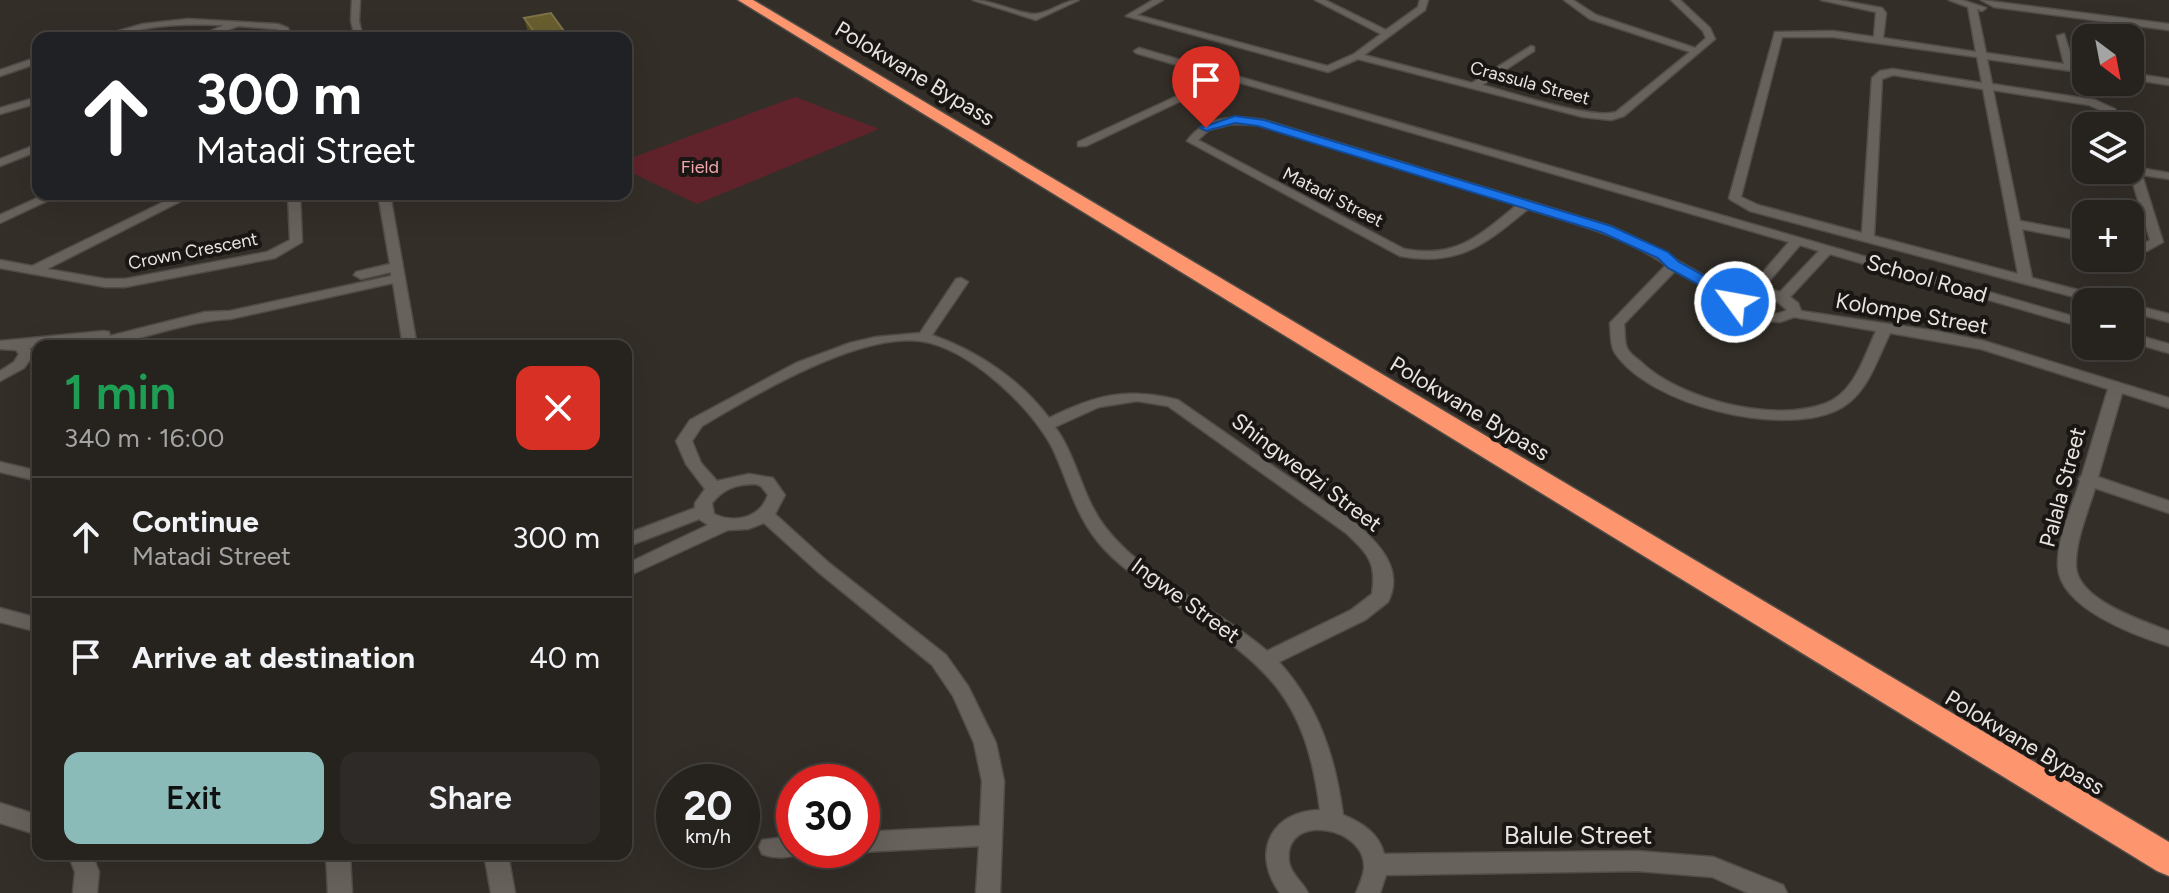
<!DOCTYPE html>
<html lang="en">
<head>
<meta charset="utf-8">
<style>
  :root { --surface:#26221e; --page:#2e2a27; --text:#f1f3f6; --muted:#a4a4a4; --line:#423f3c; --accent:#8bbbb9 }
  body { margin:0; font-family:Figtree,sans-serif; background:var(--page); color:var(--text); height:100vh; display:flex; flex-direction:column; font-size:30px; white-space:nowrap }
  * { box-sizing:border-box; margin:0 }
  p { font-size:26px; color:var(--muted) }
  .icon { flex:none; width:44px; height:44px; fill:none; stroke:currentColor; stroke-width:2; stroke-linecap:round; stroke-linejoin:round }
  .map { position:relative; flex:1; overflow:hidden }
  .details { position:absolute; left:32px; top:340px; width:600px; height:520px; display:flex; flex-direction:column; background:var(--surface); border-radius:16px; box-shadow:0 8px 32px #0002,0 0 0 2px var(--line) }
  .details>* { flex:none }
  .hud { position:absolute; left:32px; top:32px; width:600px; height:168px; border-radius:16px; box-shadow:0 8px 32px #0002,0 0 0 2px var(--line); background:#202124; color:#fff; overflow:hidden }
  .needle { width:52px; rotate:148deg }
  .controls { position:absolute; left:2072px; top:24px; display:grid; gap:16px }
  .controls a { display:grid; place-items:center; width:72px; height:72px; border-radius:16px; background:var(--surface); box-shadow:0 8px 32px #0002,0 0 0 2px var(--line); font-size:40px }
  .speed { position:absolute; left:656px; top:764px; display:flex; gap:16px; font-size:40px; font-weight:700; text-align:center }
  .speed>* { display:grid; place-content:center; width:104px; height:104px; border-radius:50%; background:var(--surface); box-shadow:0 8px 32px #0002,0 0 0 2px var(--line); line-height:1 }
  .speed small { font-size:20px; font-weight:400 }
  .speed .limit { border:12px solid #d22; background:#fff; color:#111 }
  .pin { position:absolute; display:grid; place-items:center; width:68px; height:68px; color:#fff; margin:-82px -34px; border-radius:50% 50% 50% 0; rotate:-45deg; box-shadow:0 0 8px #0007 }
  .pin .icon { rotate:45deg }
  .me { position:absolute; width:88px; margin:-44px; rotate:302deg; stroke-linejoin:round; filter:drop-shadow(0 0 6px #0008) }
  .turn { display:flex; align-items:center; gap:28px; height:168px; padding:0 32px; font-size:36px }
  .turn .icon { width:104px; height:104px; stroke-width:2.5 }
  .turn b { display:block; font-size:56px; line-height:68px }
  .round { display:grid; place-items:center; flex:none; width:84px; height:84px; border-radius:16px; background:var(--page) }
  .overview { display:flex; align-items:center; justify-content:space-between; height:136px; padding:0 32px }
  h1 { font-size:48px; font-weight:600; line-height:60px; color:#1e9e55 }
  .primary-button { display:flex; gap:16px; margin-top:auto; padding:16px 32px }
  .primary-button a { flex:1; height:92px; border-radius:16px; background:var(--accent); color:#111; font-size:32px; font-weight:600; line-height:92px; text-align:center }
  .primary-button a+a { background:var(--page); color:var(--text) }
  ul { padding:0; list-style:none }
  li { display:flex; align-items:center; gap:24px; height:120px; padding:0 32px; border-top:2px solid var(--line) }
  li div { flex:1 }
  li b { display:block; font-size:30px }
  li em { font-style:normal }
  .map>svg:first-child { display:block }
</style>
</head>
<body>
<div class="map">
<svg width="2169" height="893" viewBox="0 0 2169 893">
  <rect width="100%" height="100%" fill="#332e28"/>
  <path fill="#61232b" d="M795 97 879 129 697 204 626 170V160Z"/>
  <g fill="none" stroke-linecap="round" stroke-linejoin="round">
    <defs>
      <path id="minor" d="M352 0H360L359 21 363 38H355L351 21Z
        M973 0C993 0 1021 15 1036 14 1052 12 1063 0 1079 0L1036 20Z
        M1153 0H1163L1137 15 1327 66 1354 54 1381 34 1315 0H1325L1386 30 1418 7 1420 0H1428L1425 10 1364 55 1472 83 1531 46 1534 47V51L1482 85C1510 92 1592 120 1616 112L1690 52 1590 19 1564 0H1573L1596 15 1695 48 1706 38 1703 31 1671 0H1680L1710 28 1715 39 1624 116 1611 120 1583 117 1358 59 1328 72 1126 16Z
        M1821 0H1838L1882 8 1886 13 1883 38 1976 52 1968 7 1949 0H1962L1986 8 1982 11 1977 9 1986 53 2064 64 2057 36 2064 34 2074 65 2086 67V73L1987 59 1992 84 2095 100 2115 109 2123 126H2113L2107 113 2089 105 1993 90 2020 221 2086 233V241L2022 229 2032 278 2113 299 2115 302H2093L1750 211 1731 200 1729 198 1775 32 1833 31 1874 37 1876 12ZM1782 37H1833L1977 57 1982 83 1893 69 1880 71 1872 78 1862 233 1758 205 1741 197ZM1893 75 1983 89 2018 274 1874 236 1882 79Z
        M1981 0 2169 24V30L1994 7Z
        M188 19 278 24 288 28 291 38H283L281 31 276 29 238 26 207 38H195L224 25C197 24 170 24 143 29 126 32 111 38 94 38L143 24Z
        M1139 48 2086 320V328L1830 254 1790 297 1798 303 1801 311 1936 331 1984 341 2169 398V408L2122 393 2098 477 2169 501V513L2095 488C2088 512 2075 541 2076 566 2077 600 2143 621 2169 631V646C2136 636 2059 608 2058 566 2057 538 2072 507 2080 481L2079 479 2082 475 2108 389 1981 349 1890 333C1876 362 1866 398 1835 411 1778 436 1650 405 1615 353 1610 346 1611 332 1610 323L1666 265C1624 236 1576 224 1528 209 1485 244 1459 267 1400 256L1187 141C1205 116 1235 115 1264 120L1610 226C1654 245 1692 270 1734 292L1741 287 1751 286 1789 242 1227 79 1086 146H1078V142L1218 77 1136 53 1134 51ZM1232 124 1259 125 1517 205C1479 236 1456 259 1404 249L1198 140 1209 130ZM1800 245 1819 251 1780 292 1764 287ZM1675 271 1729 301 1740 313 1757 320 1780 322 1794 317 1876 331C1864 357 1854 394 1824 404 1773 423 1678 399 1640 361 1636 358 1629 353 1627 348 1624 342 1625 331 1624 324ZM1749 294 1773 298 1787 310C1771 319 1754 312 1742 299Z
        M38 57V63L0 76V70Z
        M2130 73 2169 79V85L2130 79Z
        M38 97V103L0 114V108Z
        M38 144V151L0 166V159Z
        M2130 152 2135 155 2140 168 2169 173V179L2142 175 2163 242 2147 251 2130 249V241L2145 243 2150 240 2129 170Z
        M46 194H62L0 223V215Z
        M180 194H195L47 269 105 279H125L267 252 290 240 288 194H300L302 242 275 258 125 287H105L0 268V260L32 266Z
        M378 194H390L417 346H403L393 283 230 319C180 321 133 346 83 346L96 340 29 348 34 354 24 368 0 381V371L14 362 19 354 16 350 0 349V341L104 331 109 332 110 336 205 312 230 311 391 276V272L361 279 354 275 356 272 390 264Z
        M961 278 968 282 932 335C977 351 1020 379 1049 418 1096 395 1126 387 1178 400L1358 525C1380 545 1404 570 1388 602L1365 620 1279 662C1319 707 1335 756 1343 815 1362 823 1379 833 1384 854L1637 851 1713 857 1783 885 1787 893H1748L1712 877 1637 871 1386 875 1380 893H1356C1359 886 1363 877 1364 869 1368 826 1282 811 1289 862 1291 875 1303 882 1308 893H1280C1251 854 1270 811 1320 810 1305 689 1262 664 1168 599 1143 582 1117 565 1098 542 1075 514 1068 481 1053 449 1032 407 968 347 920 341 858 333 754 395 702 426L692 441 701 463 717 481 749 474 773 478 785 495 775 514 829 563 946 655 968 686 996 743 1004 781 1000 893H976L979 846 862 852 856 850H862V832L980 826 982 781 974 743 953 696 932 665 817 571 764 523 748 529 728 530 626 577V564L708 525 699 519 626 547V534L695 508V503L705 489 686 464 676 441 690 420 796 363 850 343 876 337 920 333 956 279ZM1137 401 1168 406 1346 533C1368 554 1377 562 1372 594L1351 610 1267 651C1216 607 1146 580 1105 527 1082 497 1077 457 1055 427L1099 407ZM756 484 761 486 768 495C760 518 735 524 714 514L712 503C724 488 737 484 756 484Z
        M2130 304 2169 314V322L2130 312Z
        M2130 333 2169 344V353L2130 342Z
        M0 462 38 471V481L0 472Z
        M0 608 38 618V632L0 622Z
        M0 803 38 815V835L0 823Z
        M794 836V850H804C794 859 774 859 762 854L759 847 762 840Z
        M68 854H92L99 872 97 893H73L75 872Z
        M326 854H350L352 893H328Z
        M484 854H508L515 893H491Z"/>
      <path id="motorway" d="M738 0H753L2169 842V876L2157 871Z"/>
    </defs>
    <use href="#minor" stroke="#504c47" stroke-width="3"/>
    <use href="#motorway" stroke="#504c47" stroke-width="3"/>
    <use href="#minor" fill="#68625c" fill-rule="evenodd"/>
    <use href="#motorway" fill="#fd966e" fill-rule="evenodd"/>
  </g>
  <path fill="#5a4e19" d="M524 18 566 34 567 38H532L528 32Z"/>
  <path fill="#443b16" d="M566 34 567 38H545Z"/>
  <path fill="#695e2e" stroke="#7d734a" stroke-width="2" d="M551 13 566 34 539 38 524 18Z"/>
  <path fill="#1a73e8" stroke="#114b97" stroke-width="2" d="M1235 116 1264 120 1611 226 1668 252 1679 262 1739 295 1743 302 1735 307 1730 305 1727 300 1668 268 1658 258 1601 232 1258 126 1235 123 1206 131 1200 128Z"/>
  <g text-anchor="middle" stroke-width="8" stroke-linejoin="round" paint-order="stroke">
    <g font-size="18" fill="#e8e4e0" stroke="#191614">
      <text transform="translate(1530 83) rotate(15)" y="6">Crassula Street</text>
      <text transform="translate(1333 197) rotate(27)" y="6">Matadi Street</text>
      <text transform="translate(193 251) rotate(-11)" y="6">Crown Crescent</text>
    </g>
    <g font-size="18" fill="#f3a6ab" stroke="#191614">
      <text x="700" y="173">Field</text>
    </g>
    <g font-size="22" fill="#e8e4e0" stroke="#191614">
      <text transform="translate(915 73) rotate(31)" y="8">Polokwane Bypass</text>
      <text transform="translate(1927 278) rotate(16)" y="8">School Road</text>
      <text transform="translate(1912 313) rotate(10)" y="8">Kolompe Street</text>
      <text transform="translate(1470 408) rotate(31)" y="8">Polokwane Bypass</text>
      <text transform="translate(1307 472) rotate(37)" y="8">Shingwedzi Street</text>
      <text transform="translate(2062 487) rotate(-75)" y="8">Palala Street</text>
      <text transform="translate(1186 600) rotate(36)" y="8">Ingwe Street</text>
      <text transform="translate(2025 742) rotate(31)" y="8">Polokwane Bypass</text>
    </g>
    <g font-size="26" fill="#e8e4e0" stroke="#191614">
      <text x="1578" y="844">Balule Street</text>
    </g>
  </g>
</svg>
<div class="controls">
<a><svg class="needle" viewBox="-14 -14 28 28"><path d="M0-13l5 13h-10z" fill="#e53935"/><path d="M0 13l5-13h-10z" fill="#a4a4a4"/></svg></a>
<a><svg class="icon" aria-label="layers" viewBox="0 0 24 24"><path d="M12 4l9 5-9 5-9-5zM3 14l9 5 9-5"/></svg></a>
<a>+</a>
<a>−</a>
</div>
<div class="speed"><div>20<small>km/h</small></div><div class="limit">30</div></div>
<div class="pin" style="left:1206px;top:128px;background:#d93025"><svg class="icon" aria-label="arrive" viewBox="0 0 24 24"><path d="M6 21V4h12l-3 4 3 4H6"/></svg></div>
<svg class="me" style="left:1735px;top:302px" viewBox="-20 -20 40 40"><circle r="17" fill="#1a73e8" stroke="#fff" stroke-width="3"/><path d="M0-11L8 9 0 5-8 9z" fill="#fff"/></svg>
<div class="hud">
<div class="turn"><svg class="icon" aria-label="ahead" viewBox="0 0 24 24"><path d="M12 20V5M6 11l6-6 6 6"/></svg><div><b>300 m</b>Matadi Street</div></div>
</div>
<section class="details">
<div class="overview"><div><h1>1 min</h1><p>340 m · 16:00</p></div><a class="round" style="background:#d93025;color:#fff"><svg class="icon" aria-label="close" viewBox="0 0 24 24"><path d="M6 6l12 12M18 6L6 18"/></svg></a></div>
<ul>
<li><svg class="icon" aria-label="ahead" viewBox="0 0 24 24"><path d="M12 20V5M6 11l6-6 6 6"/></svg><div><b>Continue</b><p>Matadi Street</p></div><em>300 m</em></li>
<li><svg class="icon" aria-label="arrive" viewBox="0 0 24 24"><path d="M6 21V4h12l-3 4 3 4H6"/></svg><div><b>Arrive at destination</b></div><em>40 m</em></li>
</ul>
<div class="primary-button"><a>Exit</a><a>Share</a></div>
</section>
</div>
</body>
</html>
